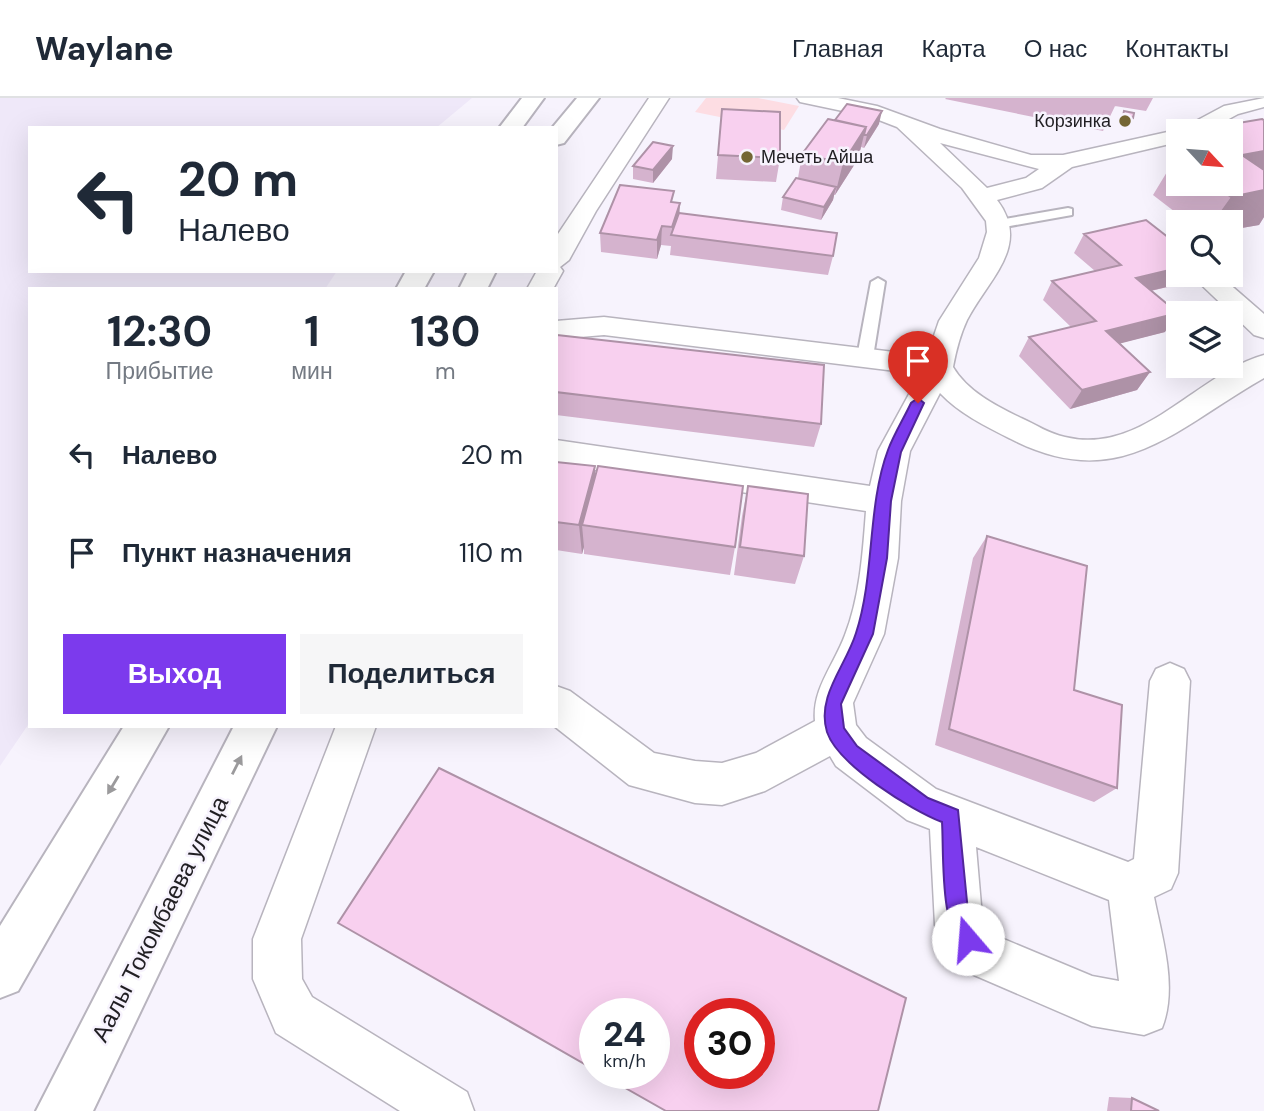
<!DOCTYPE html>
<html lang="ru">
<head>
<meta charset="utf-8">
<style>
  :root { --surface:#fff; --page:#f6f6f7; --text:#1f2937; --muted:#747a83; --line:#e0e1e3; --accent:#7c3aed }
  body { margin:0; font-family:"DM Sans",sans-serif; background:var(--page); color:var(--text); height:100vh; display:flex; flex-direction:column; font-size:26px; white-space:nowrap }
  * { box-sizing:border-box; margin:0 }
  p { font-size:23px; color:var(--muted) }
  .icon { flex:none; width:38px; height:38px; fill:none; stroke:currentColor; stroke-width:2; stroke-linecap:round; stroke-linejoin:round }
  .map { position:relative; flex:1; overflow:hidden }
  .side { position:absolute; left:28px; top:189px; width:530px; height:441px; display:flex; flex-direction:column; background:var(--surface); border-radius:0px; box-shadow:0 7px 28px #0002 }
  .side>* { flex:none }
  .top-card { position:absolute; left:28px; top:28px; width:530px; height:147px; border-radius:0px; box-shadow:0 7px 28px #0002; background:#fff; color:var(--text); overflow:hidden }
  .needle { width:46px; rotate:116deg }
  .controls { position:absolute; left:1166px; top:21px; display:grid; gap:14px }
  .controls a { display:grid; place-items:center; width:77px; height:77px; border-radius:0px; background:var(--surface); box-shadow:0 7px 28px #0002; font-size:35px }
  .speed { position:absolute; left:579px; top:900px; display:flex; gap:14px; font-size:35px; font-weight:700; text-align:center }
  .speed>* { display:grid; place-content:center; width:91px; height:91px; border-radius:50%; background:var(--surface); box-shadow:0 7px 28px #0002; line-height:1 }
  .speed small { font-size:18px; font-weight:400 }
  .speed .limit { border:10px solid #d22; background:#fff; color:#111 }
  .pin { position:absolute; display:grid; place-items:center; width:60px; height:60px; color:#fff; margin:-72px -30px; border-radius:50% 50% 50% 0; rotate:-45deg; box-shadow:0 0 7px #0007 }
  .pin .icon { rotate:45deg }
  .me { position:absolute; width:77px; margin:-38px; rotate:342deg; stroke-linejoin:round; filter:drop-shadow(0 0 5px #0008) }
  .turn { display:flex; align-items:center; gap:24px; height:147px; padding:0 35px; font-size:32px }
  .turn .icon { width:91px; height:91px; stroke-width:2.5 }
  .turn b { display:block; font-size:49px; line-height:60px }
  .eta { display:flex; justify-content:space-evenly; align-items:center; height:119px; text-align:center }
  .eta b { font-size:42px; font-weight:700; line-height:49px }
  .button { display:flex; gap:14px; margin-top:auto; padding:14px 35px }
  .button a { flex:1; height:80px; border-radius:0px; background:var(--accent); color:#fff; font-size:28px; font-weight:700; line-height:80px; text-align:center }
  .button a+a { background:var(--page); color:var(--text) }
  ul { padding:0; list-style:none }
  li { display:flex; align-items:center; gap:21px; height:98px; padding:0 35px }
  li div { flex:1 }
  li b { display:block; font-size:26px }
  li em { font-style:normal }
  header { display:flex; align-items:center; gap:42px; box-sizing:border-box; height:98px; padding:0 35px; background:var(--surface); border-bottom:2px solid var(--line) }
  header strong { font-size:33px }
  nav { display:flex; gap:38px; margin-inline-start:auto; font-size:24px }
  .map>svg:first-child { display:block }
</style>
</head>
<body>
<header>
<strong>Waylane</strong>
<nav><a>Главная</a><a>Карта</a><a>О нас</a><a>Контакты</a></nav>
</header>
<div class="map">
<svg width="1264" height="1013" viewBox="0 0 1264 1013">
  <rect width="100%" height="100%" fill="#f7f3fd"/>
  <path fill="#efe8f9" d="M0 0H472L436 30H30V173H337L325 191H30V624L0 668Z"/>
  <path fill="#fddde3" d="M706 0H758L799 8 784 32 695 14Z"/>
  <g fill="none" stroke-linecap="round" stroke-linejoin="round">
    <defs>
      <path id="service" d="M1068 110 1072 111V117L999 130 993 126 999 122Z
        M878 180 885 184 873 259 865 264 857 259 871 184Z"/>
      <path id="minor" d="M649 0H669L596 113 569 162 560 169 563 173 553 191H527L537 173H556V139Z
        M797 0H838L877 8 940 31 1031 57H1063L1181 31 1224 8 1264 0V9L1238 16 1207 33H1178V44L1072 69 1042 90 997 102C1032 148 988 181 967 222 960 237 956 253 953 269 967 293 996 308 1021 320 1035 326 1049 336 1065 339 1143 358 1196 276 1264 257V280C1174 331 1120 397 1011 341 985 328 960 316 940 295L910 353 901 403 898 460 884 536 853 605 856 627 866 640 936 691 1128 764 1134 761 1150 583 1156 571 1170 565 1184 571 1190 583 1178 775 1171 791 1154 799C1162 840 1178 889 1162 930L1144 937 1092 928 960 871 935 827 930 731 907 722 836 668 830 658 765 693 722 707 695 705 629 687 554 628H556V588L570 593 654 655 695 663 722 665 756 655 815 623C812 591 834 567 845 537 860 499 863 453 866 413L556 366V342L870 388 878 353 920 276 604 237 556 241V223L604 219 927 258 939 223 979 160 987 134 986 123 962 90 897 29 871 19 800 4ZM940 45 1039 71 1026 80 987 90ZM976 749 1109 802 1119 883 1092 878 994 837 982 819Z
        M1191 177H1219L1264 216V240L1254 237Z
        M336 628H376L301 841 302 881 312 899 467 994 474 1013H400L276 935 253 881V841Z"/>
      <path id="primary" d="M522 0H544L522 30H499Z
        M577 0H599L564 45 556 47V30H552Z
        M406 173H434L424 191H396Z
        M468 173H496L487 191H459Z
        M124 628H169L18 893 0 900V828Z
        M234 628H277L93 1013H36Z"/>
    </defs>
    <use href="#service" stroke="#b8b4be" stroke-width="4"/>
    <use href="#minor" stroke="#b8b4be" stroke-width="3"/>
    <use href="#primary" stroke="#b8b4be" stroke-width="4"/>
    <use href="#service" fill="#fff" fill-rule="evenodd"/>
    <use href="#minor" fill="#fff" fill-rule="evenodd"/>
    <use href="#primary" fill="#fff" fill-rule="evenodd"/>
  </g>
  <path fill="#d5b3ce" d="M946 0H1153L1146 13 1115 8 1116 6 1103 33 945 1Z
    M722 11 780 60 776 84 716 81Z
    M1124 13 1133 20 1130 27 1120 25Z
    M1264 22V119L1259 127 1230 132V124H1188L1153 97 1176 59H1178V86H1230V33H1202L1203 31Z
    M879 26 864 50 861 49 858 61 835 97H834L833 102 821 122 781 112 783 99 798 80 802 56Z
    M672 61 653 85 633 81V68Z
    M674 104 680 115 833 158 828 177 670 157 671 148 661 147 657 161 601 154 600 135Z
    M1084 136 1188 184 1151 193 1165 234 1120 245 1150 274 1137 292 1070 311 1019 258 1029 239 1071 229 1043 202 1052 183 1095 173 1074 155Z
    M556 239 821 326 814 349 556 317Z
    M556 364 595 379 735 449 730 477 584 456V449L582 456 556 452Z
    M748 388 804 458 795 486 734 477 742 418Z
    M987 438 1074 592 1117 690 1094 704 935 647 973 460Z
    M1109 999 1132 1000 1159 1013H1107Z"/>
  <path fill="#ae92a7" d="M882 13 879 26 864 50 867 37Z
    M866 29 858 61 835 97 843 65Z
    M673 48 672 61 653 85V72Z
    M1264 53V87L1242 57Z
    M836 89 833 102 821 122 824 109Z
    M1264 92V119L1259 127 1230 132V124H1213L1231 99Z
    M680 105 679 124 672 138V129Z
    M662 128 661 147 657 161V142Z
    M1178 170V177H1193L1188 184 1124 199 1136 180Z
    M1178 215 1165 234 1095 252 1106 233Z
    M1150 274 1137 292 1070 311 1082 292Z
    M595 368 596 399 582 427 584 449 582 456 579 427Z"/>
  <path fill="#f8d0ef" stroke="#ae92a7" stroke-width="2" fill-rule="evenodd" d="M847 6 882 13 867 37H864L866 29 835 22Z
    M722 11 780 14V60L718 57Z
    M1124 13 1134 15 1133 20 1123 18Z
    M828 21 866 29 843 65 802 56Z
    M1262 21 1264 22V53L1242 57 1264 72V92L1231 99 1213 86H1230V33H1207L1203 31Z
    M653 44 673 48 653 72 633 68Z
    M796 80 836 89 824 109 783 99Z
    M620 87 674 93 671 104 680 105 672 129 662 128 657 142 600 135Z
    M679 115 837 135 833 158 671 137Z
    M1146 122 1178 147V170L1136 180 1178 215 1106 233 1150 274 1082 292 1029 239 1096 223 1052 183 1121 167 1084 136Z
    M557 237 824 267 821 326 556 294Z
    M556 364 595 368 579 427 556 424Z
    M598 368 743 388 735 449 582 427Z
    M748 388 808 396 804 458 740 449Z
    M987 438 1087 468 1074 592 1122 607 1117 690 949 631Z
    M439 670 906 900 878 1013H666L599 975H654V915H595V972L338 825ZM700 915H760V975H700Z
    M1132 1000 1159 1013H1131Z"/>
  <defs><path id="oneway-solid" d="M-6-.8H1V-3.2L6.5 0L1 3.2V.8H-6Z" transform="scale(1.75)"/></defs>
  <g fill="#9b9a9c">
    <use href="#oneway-solid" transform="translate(237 667) rotate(-63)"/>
    <use href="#oneway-solid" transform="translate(113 687) rotate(121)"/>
  </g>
  <path fill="#7c3aed" stroke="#51269a" stroke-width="2" d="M918 300 924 305 901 354 891 403 887 460 873 536 841 606 844 630 857 648 928 700 958 712 969 824 979 841 976 848 968 851C939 839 944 754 942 724 911 712 838 667 827 634 816 598 846 568 856 535 875 477 867 408 888 352 894 336 904 320 911 305Z"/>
  <g fill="#746634" stroke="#f7f3fd" stroke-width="2.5">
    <circle cx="1125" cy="23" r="7"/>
    <circle cx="747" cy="59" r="7"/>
  </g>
  <g text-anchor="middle" stroke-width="5" stroke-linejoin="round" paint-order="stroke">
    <g font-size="18" fill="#211f23" stroke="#f7f3fd" text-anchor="end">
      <text x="1111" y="29">Корзинка</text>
      <text x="761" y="65" text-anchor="start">Мечеть Айша</text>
    </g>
    <g font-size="24" fill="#211f23" stroke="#f7f3fd">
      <text transform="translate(160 821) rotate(-63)" y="8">Аалы Токомбаева улица</text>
    </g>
  </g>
</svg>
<div class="controls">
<a><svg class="needle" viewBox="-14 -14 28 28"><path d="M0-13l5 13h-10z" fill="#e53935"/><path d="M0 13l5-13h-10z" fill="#747a83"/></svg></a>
<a><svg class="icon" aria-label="search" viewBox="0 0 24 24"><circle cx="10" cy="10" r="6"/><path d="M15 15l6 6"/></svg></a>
<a><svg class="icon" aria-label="layers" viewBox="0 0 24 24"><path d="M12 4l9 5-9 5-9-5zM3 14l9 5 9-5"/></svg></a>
</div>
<div class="speed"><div>24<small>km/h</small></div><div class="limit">30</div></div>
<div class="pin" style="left:918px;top:305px;background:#d93025"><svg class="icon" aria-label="arrive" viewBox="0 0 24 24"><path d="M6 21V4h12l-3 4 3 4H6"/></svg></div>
<svg class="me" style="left:968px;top:841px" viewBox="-20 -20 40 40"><circle r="19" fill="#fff"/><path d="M0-13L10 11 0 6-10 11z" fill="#7c3aed"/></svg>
<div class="top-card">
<div class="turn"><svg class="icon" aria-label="left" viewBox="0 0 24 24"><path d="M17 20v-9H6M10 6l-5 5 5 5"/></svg><div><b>20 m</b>Налево</div></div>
</div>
<section class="side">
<div class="eta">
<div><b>12:30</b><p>Прибытие</p></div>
<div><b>1</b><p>мин</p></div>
<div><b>130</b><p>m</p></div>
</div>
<ul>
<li><svg class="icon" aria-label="left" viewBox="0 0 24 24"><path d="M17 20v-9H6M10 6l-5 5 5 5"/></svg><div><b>Налево</b></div><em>20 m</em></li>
<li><svg class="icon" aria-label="arrive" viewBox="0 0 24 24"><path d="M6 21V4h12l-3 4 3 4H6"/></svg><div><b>Пункт назначения</b></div><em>110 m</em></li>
</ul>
<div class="button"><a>Выход</a><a>Поделиться</a></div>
</section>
</div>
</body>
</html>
